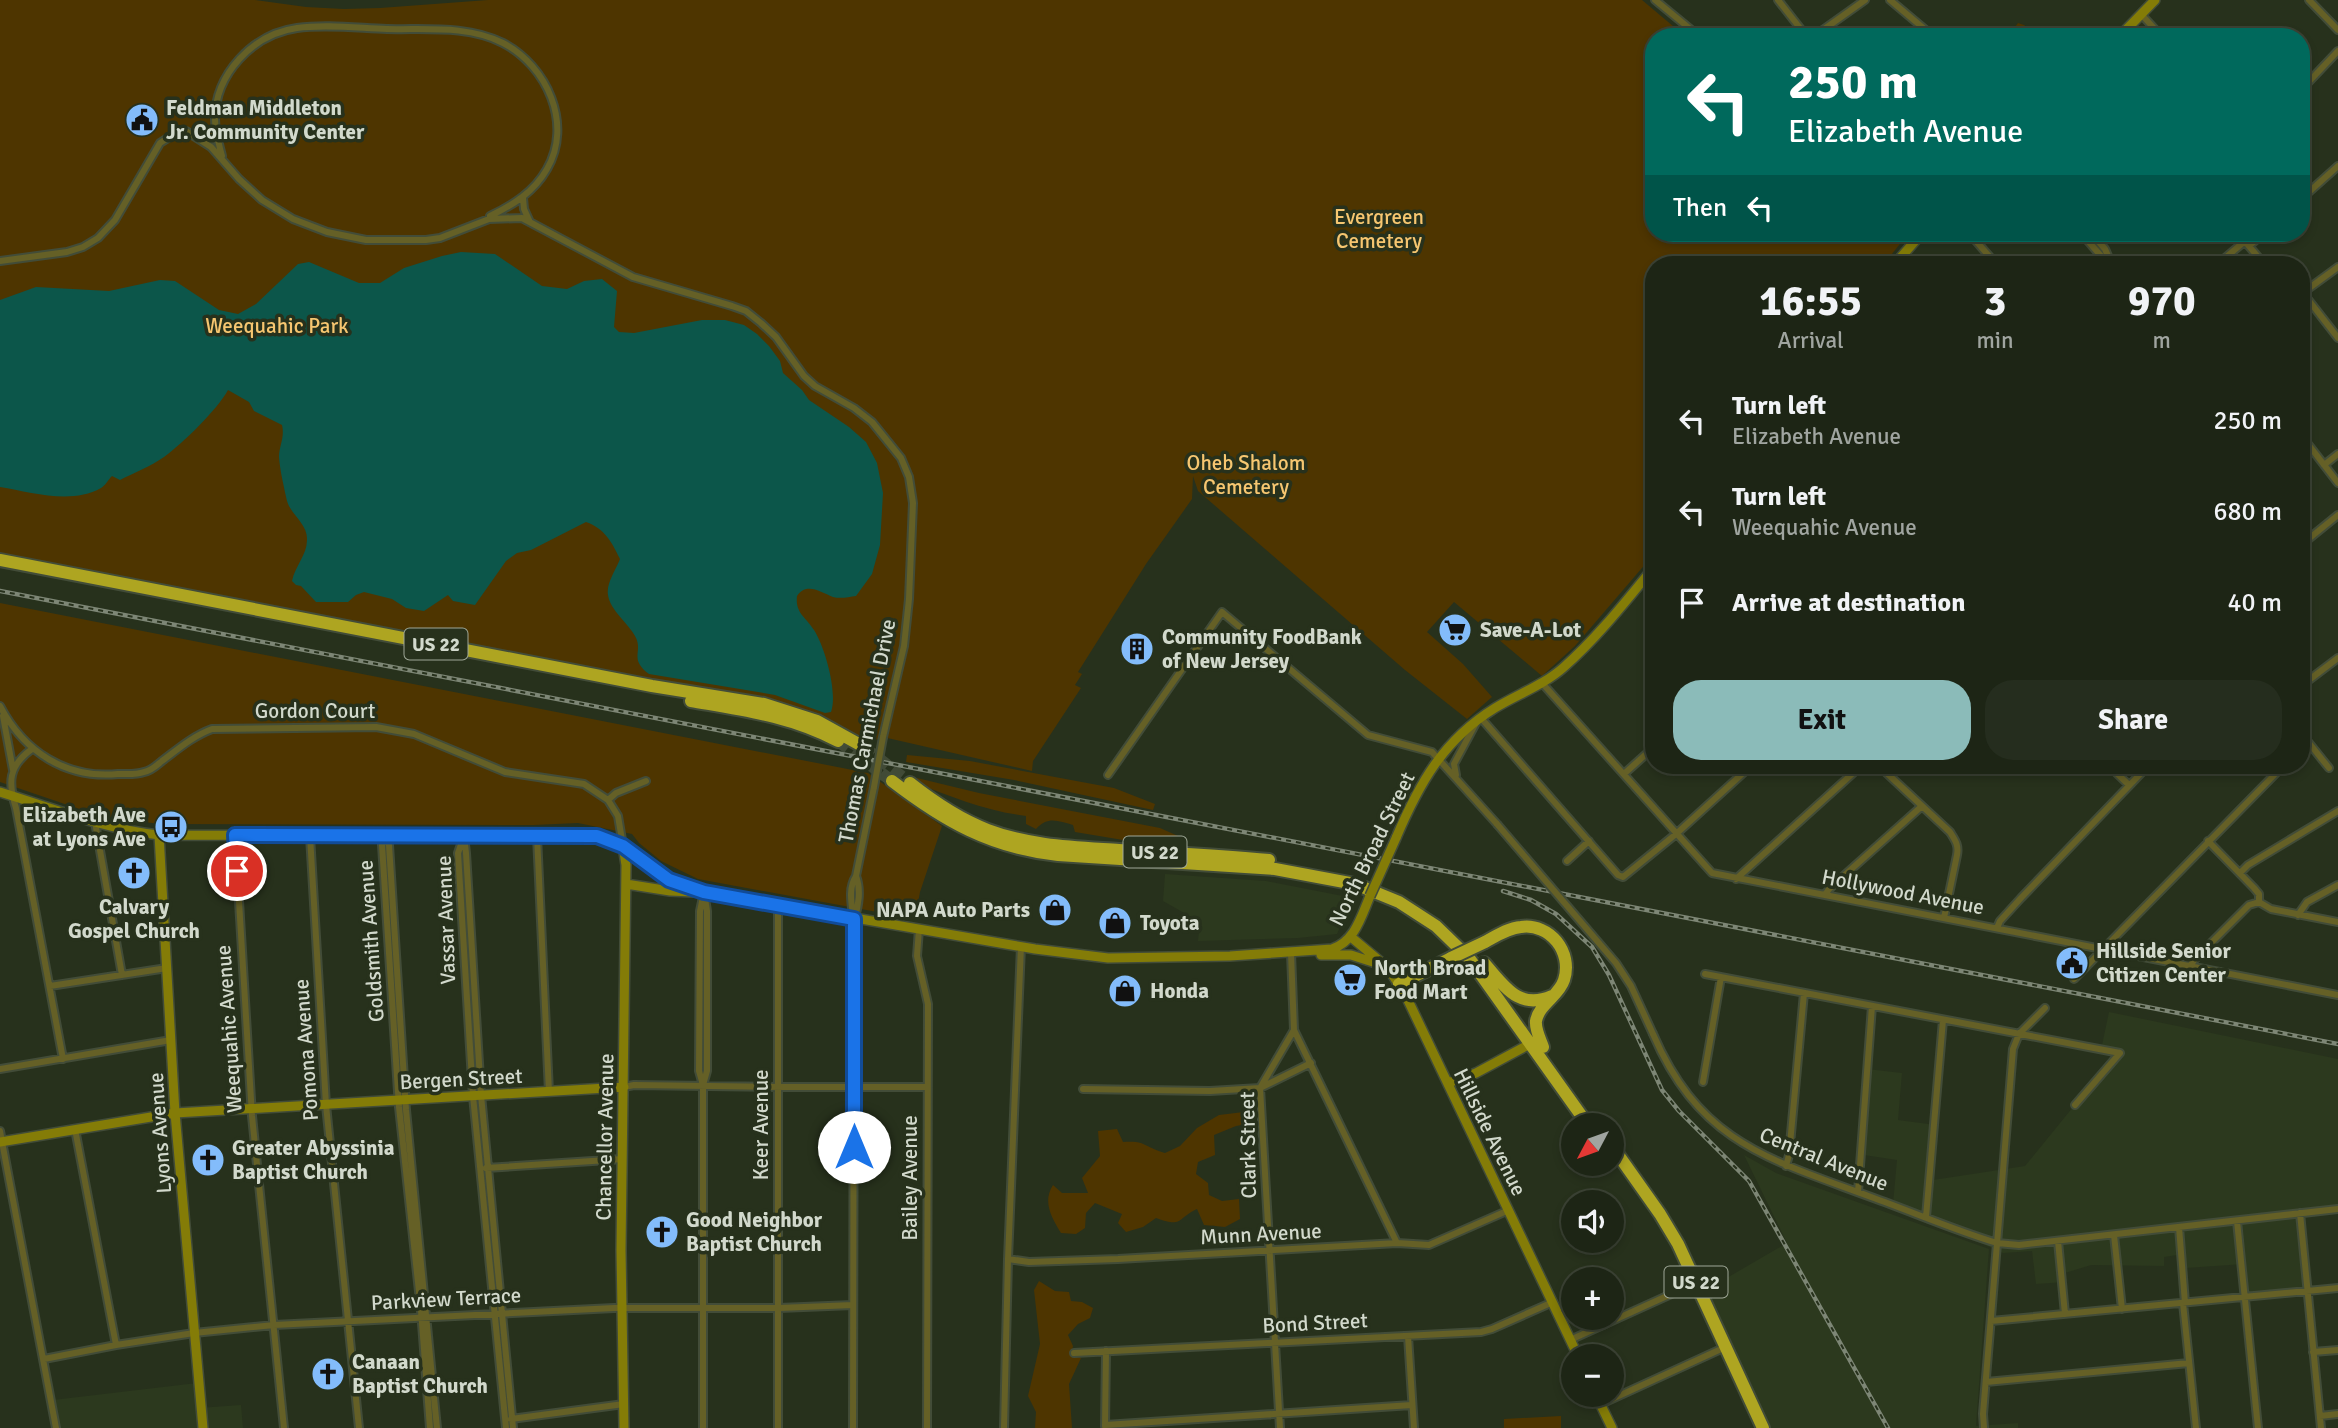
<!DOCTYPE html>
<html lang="en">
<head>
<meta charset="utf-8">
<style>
  :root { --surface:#1d2515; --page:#252d1e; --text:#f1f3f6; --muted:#a0a5a0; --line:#3b4234; --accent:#8bbbb9 }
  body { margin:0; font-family:Signika,sans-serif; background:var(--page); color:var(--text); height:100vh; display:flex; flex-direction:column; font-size:26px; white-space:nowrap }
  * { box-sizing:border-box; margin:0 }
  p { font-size:23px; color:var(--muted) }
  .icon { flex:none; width:38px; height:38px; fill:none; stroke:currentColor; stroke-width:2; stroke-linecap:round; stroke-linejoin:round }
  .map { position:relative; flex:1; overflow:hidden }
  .drawer { position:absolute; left:1645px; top:256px; width:665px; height:518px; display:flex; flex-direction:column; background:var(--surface); border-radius:28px; box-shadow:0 4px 10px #0003,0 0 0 2px var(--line) }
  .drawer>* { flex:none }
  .hud { position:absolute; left:1645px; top:28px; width:665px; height:214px; border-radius:28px; box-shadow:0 4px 10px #0003,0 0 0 2px var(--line); background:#00695c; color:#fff; overflow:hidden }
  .needle { width:46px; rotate:229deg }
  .fabs { position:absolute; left:1561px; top:1113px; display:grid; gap:14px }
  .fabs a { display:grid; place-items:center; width:63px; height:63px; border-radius:50%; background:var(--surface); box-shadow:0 4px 10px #0003,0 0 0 2px var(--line); font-size:35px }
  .pin { position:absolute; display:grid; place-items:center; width:60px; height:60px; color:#fff; margin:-30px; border:4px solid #fff; border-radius:50%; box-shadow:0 2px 7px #0007 }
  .me { position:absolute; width:77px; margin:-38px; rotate:0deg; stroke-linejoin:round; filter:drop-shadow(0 0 5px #0008) }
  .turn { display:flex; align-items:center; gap:24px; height:147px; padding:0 28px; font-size:32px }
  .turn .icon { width:91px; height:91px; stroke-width:2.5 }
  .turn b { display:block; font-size:49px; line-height:60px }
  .then { display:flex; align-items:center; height:66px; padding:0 28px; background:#0003; gap:14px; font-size:26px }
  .eta { display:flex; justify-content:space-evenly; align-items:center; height:119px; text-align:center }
  .eta b { font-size:42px; font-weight:800; line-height:49px }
  .action { display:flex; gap:14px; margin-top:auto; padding:14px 28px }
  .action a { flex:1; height:80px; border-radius:28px; background:var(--accent); color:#111; font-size:28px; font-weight:800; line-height:80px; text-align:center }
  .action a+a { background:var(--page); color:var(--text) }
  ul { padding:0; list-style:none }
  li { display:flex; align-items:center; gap:21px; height:91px; padding:0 28px }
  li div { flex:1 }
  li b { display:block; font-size:26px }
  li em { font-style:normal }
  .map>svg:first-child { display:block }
</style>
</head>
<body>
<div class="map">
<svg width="2338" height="1428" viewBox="0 0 2338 1428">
  <rect width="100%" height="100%" fill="#27311c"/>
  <path fill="#2c391e" d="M1165 874 1266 881 1353 898 1337 934 1298 938 1198 941 1200 922 1163 901Z
    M2109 1012 2338 1059V1210L2303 1214 2309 1289 2249 1295 2244 1264 2186 1268 2184 1254 2164 1257V1266L2091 1265 2065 1273V1282L2036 1284 2032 1251 2003 1253 1893 1204 1897 1160 1864 1155 1867 1069 1902 1073 1898 1120 1936 1125 1933 1180 2025 1166 2117 1053 2101 1050Z
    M1744 1155 1776 1173 1989 1249 1976 1426 2018 1423V1428H1768L1706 1290 1787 1243Z
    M197 1383 198 1408 241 1405 243 1428H58L53 1400Z"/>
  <path fill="#4e3500" d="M0 0H255L306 7 344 9 380 8 488 0H1642L1686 37H1654V233H1907V235L1884 264H1654V554L1575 646 1542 676 1454 602 1427 632 1463 664 1492 697 1467 719 1405 670 1198 491 1193 476 1192 499 1146 564 1078 672 1082 674 1075 685 1081 688 1033 761 1032 771 883 737 868 743 814 714 770 700 657 683 0 553Z
    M2018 23 2024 25 2038 37H2019L2012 31Z
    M0 603 868 773 942 826 920 892 915 919 698 879 661 861 639 843 632 834 578 823 534 825 159 824 97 815 0 782Z
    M907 755 970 761 1114 788 1155 804 1153 810 1014 780 906 762Z
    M917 778 979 793 1160 828 1178 836 1174 845 1141 843 1075 832 1073 825C1058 821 1048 816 1036 829L1026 824V816C986 811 952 797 916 783Z
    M1252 1111 1253 1123 1236 1126 1214 1135 1215 1155 1198 1162 1196 1174 1208 1183 1209 1195 1222 1201 1239 1199 1240 1219 1225 1227 1204 1225 1197 1209C1176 1219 1183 1228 1156 1218L1143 1227 1126 1232 1118 1223 1122 1214 1095 1203 1086 1213 1085 1228 1076 1234 1061 1233C1052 1218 1042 1202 1053 1185L1062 1193H1088L1082 1178 1100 1156 1098 1131 1117 1129 1123 1142C1146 1140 1144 1147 1165 1153L1180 1146 1197 1128 1219 1115Z
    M1039 1281 1055 1291 1069 1292 1071 1301 1082 1302 1093 1308 1090 1318 1078 1324 1068 1335 1073 1346 1071 1355 1081 1358 1069 1384 1072 1428H1035L1036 1412 1028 1396 1040 1344 1034 1290Z
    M1561 1416V1428H1504V1419Z"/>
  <path fill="#0c564a" d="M461 252 495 254 542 286 567 289 584 281 602 279 617 291 614 327 619 332 634 333 702 320H725L744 325 757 334 769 346 780 361 783 373 802 390 809 400 849 427 866 442 877 463 883 493 880 545 872 574 856 596C849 597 840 599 833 597 820 592 807 582 797 596 795 613 806 617 814 630 825 647 838 693 831 712L825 713 775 695 758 692 649 674C628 658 644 652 635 636 628 623 610 610 608 595 606 583 616 570 620 559 611 541 605 529 586 522L531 550 517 553 506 561 475 605 453 601 448 595 424 611 406 608 392 599 364 592 356 595 348 602H316L301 586 296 585 292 581C295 566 307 555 307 540 308 524 291 515 287 501 284 487 280 471 279 457 279 446 285 437 282 425L254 411 249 402 228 390C217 410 183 443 164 457 151 466 134 473 120 480L112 476C108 480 105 486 101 488 71 505 31 492 0 487V300L36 287 109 291 160 280 175 281 219 310 238 314 256 304 298 264 309 262 359 283H380L404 268 442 256Z"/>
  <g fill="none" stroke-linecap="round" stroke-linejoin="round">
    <path stroke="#414a36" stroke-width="12" stroke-dasharray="12 6" stroke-linecap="butt" d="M838 741 892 781
      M864 747 910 783"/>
    <defs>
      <path id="street" d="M1655 0 1700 37
        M1778 0 1807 37
        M1890 0 1934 37
        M2309 0 2338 30
        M2141 14 2162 37
        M1813 37 1865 0
        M2301 90 2338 51
        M222 156C219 144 215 132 215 119 215 74 253 34 297 28 326 24 358 28 387 29 425 30 468 25 503 43 547 66 573 124 547 169 534 192 513 205 490 216
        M523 198 524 209 529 220
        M2301 199 2338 166
        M1969 233 1996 264
        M2081 233 2101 256 2103 258 2108 256 2105 249 2091 233
        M2238 233 2264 264
        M2249 246 2264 233
        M0 261 67 252 83 247 98 238 115 220 160 143 174 134 186 131 211 147 239 179 262 200 293 219 327 232 366 240H426L440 238 489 219 522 218 633 277 732 306 746 311 761 323 776 337 804 376 815 386 854 408 872 422 901 458 909 477 913 503 909 599 904 646 883 737
        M2218 264 2245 241
        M2303 293 2338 338
        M2301 294 2338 267
        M2301 435 2338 483
        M2324 465 2338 454
        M2301 545 2338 515
        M1542 683 1712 873 2338 995
        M2301 686 2338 658
        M0 706C24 752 66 779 118 774 126 774 136 775 144 772 151 771 157 765 162 761 178 749 193 736 212 729L376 727 414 734 505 772 584 784 608 800 618 816 623 846
        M3 716 13 770
        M1481 718 1618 875 1623 877 1676 834 1752 765
        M2301 733 2329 768
        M32 749C8 766 8 783 16 808L63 1059
        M1878 765 1950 832C1955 840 1959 845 1957 855L1944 918
        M2108 765 2129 785
        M1625 773 1654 747
        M1108 775 1222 612 1368 735 1432 752 1497 824
        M1456 775 1454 764 1476 723
        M608 800 616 793 646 781
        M95 822 122 975
        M235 835 252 1116 284 1428
        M310 836 326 1105 359 1428
        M385 836 389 845 406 1110 437 1428
        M537 836 549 1092
        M385 837 382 845 399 1107 421 1310 430 1428
        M2208 841 2254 888 2259 894V902
        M1567 861 1589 841
        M2240 873 2248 865 2338 811
        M1736 879 1862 765
        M704 892 707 911V1071L703 1085 699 1071 700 911Z
        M1825 895 1829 889 1922 806
        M2259 902 2271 909 2338 922
        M2298 915 2307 902 2338 885
        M854 919C859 906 861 889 856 876
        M1997 928 2000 921 2021 898 2149 765
        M919 929 917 956 928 1004 927 1428
        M2190 966 2195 959 2249 905 2259 902
        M1705 974 2120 1053
        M2074 979 2284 765
        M50 986 167 968
        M1294 1030 1397 1243
        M1653 1034C1700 1143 1769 1159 1871 1197 1913 1212 1954 1230 1997 1243L2019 1245 2338 1209
        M0 1069 171 1040
        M1703 1082 1721 977
        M703 1085V1428
        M624 1087 634 1085 785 1087H927
        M1083 1089 1210 1091 1260 1088 1311 1063
        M2075 1105 2120 1053
        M75 1129 116 1345
        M0 1131 56 1428
        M1786 1166 1789 1155 1804 993
        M486 1168 623 1159
        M1858 1192 1872 1006
        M2300 1213 2321 1428
        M1926 1217 1943 1020
        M2237 1221 2258 1428
        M2179 1227 2185 1303
        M2114 1235 2122 1309
        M2058 1241 2065 1314
        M1008 1259 1029 1262 1118 1259 1397 1243 1429 1245 1509 1210
        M2183 1303 2196 1428
        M1991 1321 2338 1288
        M1408 1336 1414 1428
        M1570 1340 1689 1286
        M2313 1352 2338 1350
        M1074 1353 1481 1332 1492 1329 1553 1302
        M44 1359 116 1345 194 1333 274 1325 614 1308H779L853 1305
        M1986 1382 2189 1363
        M1601 1404 1719 1350
        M2320 1416 2338 1414
        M511 1419 624 1404
        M1105 1425 1412 1405
        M1105 1426 1106 1351
        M506 1428 473 1096 458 853 464 836 466 853 481 1095 513 1428
        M778 1428V905
        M853 1428 854 927C854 910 846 892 856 876L874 787
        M1004 1428 1008 1259 1021 946
        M1280 1428 1260 1088 1294 1030 1291 953
        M1984 1428 1983 1414 2013 1049 2019 1034 2045 1008"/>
      <path id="secondary" d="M2119 37 2155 0
        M1895 264 1922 233
        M0 792C52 808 104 829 159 835L597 836 623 846 669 880 704 892 1035 949 1108 958 1230 956 1332 949C1355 941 1361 917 1370 896
        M159 835 175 1113 203 1428
        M1396 838C1419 784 1443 740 1495 708 1518 694 1544 685 1564 667 1597 638 1626 601 1654 567
        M623 846 626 865 621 1250 624 1428
        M626 884 670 891 693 892
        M1351 937 1388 968 1405 994 1578 1356
        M1321 955H1351L1379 964
        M1448 1083 1476 1073 1530 1044
        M0 1142 175 1113 624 1087
        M1596 1395 1612 1428"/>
      <path id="highway" d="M0 560 652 686 764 704 817 721 864 747
        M691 701C743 710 791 716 838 741
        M892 781C944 821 991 848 1058 855L1275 869 1355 884 1399 902 1436 926 1469 958 1588 1125
        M910 783C934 802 959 819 988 830 1030 846 1075 847 1119 850 1169 853 1219 855 1269 860
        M1485 942C1496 936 1508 928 1521 927 1550 923 1573 952 1564 980 1559 996 1539 1004 1536 1021 1535 1029 1540 1039 1543 1047
        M1484 963C1504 985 1518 1011 1552 996
        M1399 984 1451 958
        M1612 1146 1660 1214 1678 1244 1763 1428"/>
    </defs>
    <use href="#street" stroke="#424c38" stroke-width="10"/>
    <use href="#secondary" stroke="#424c38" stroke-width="12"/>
    <use href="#highway" stroke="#424c38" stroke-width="16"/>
    <use href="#street" stroke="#656026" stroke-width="6"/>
    <use href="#secondary" stroke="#847c07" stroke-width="9"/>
    <use href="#highway" stroke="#aea521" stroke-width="12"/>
    <defs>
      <path id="rail" d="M0 591 2338 1044
        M1503 891 1531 900 1556 914 1592 947 1609 975 1662 1090 1679 1111 1749 1181 1888 1428"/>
    </defs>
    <use href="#rail" stroke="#7d8675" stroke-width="4.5"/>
    <use href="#rail" stroke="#27311c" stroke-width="2" stroke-dasharray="5" stroke-linecap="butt"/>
    <defs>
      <path id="street-bridge" d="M874 787 883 737
        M1497 824 1616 963 1631 986 1653 1034"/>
      <path id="secondary-bridge" d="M1370 896 1396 838"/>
      <path id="highway-bridge" d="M1451 958 1485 942"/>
    </defs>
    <use href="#street-bridge" stroke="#424c38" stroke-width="10" stroke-linecap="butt"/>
    <use href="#secondary-bridge" stroke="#424c38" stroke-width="12" stroke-linecap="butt"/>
    <use href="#highway-bridge" stroke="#424c38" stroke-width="16" stroke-linecap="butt"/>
    <use href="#street-bridge" stroke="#656026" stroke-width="6"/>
    <use href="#secondary-bridge" stroke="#847c07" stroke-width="9"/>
    <use href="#highway-bridge" stroke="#aea521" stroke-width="12"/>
  </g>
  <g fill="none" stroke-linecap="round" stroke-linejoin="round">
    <defs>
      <path id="route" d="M237 871 235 835 597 836 623 846 669 880 704 892 854 919V1147"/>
    </defs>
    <use href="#route" stroke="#114b97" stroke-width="18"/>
    <use href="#route" stroke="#1a73e8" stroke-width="12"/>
  </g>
  <defs>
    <symbol id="civic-disc" viewBox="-11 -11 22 22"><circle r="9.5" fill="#83bcfb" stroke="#27311c"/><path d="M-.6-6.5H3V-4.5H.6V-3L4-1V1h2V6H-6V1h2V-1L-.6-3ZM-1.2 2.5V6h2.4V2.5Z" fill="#111"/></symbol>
    <symbol id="supermarket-disc" viewBox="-11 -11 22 22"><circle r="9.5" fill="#83bcfb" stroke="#27311c"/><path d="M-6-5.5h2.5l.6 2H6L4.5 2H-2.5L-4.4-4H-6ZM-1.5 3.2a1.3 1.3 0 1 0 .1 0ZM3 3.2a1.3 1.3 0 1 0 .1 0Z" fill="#111"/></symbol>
    <symbol id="building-disc" viewBox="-11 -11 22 22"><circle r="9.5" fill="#83bcfb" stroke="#27311c"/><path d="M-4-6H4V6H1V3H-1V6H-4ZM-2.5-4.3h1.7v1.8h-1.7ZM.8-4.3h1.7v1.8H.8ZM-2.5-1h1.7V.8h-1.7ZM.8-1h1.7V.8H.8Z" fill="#111"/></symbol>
    <symbol id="bus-disc" viewBox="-11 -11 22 22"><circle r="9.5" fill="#83bcfb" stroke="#27311c"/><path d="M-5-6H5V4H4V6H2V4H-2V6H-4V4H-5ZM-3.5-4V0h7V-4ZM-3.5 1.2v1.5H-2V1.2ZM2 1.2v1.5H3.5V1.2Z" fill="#111"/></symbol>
    <symbol id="church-disc" viewBox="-11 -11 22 22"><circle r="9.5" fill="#83bcfb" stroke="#27311c"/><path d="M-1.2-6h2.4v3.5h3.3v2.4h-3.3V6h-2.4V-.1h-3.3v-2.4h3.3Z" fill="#111"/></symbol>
    <symbol id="shop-disc" viewBox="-11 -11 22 22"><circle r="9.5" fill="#83bcfb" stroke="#27311c"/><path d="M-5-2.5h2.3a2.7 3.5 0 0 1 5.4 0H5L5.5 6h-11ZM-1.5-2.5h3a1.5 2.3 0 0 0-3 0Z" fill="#111"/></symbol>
  </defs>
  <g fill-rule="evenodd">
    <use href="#civic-disc" x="123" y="101" width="38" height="38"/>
    <use href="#supermarket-disc" x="1436" y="611" width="38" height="38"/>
    <use href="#building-disc" x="1118" y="630" width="38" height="38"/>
    <use href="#bus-disc" x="152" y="808" width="38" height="38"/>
    <use href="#church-disc" x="115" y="854" width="38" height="38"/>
    <use href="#shop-disc" x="1036" y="891" width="38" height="38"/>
    <use href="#shop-disc" x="1096" y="904" width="38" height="38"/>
    <use href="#civic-disc" x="2053" y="944" width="38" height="38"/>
    <use href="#supermarket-disc" x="1331" y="961" width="38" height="38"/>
    <use href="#shop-disc" x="1106" y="972" width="38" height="38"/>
    <use href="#church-disc" x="189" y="1141" width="38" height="38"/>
    <use href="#church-disc" x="643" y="1213" width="38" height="38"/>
    <use href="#church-disc" x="309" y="1355" width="38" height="38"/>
  </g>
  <g text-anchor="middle" stroke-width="7" stroke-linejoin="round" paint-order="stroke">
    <g fill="#27311c" stroke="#9fa797" stroke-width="2">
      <rect x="404.5" y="628.5" width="63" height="31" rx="5"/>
      <rect x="1123.5" y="836.5" width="63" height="31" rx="5"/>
      <rect x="1664.5" y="1266.5" width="63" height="31" rx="5"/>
    </g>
    <g font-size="19" font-weight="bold" fill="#d2d9cc">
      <text x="436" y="651">US 22</text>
      <text x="1155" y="859">US 22</text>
      <text x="1696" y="1289">US 22</text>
    </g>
    <g font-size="21" font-weight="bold" fill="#d2d9cc" stroke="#27311c" text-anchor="start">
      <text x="166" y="115">Feldman Middleton<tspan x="166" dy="24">Jr. Community Center</tspan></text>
      <text x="1480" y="637">Save-A-Lot</text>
      <text x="1162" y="644">Community FoodBank<tspan x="1162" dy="24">of New Jersey</tspan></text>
      <text x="146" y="822" text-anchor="end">Elizabeth Ave<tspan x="146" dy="24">at Lyons Ave</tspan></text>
      <text x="134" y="914" text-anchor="middle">Calvary<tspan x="134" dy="24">Gospel Church</tspan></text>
      <text x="1030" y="917" text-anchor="end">NAPA Auto Parts</text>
      <text x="1140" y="930">Toyota</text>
      <text x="2096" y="958">Hillside Senior<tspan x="2096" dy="24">Citizen Center</tspan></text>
      <text x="1374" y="975">North Broad<tspan x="1374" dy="24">Food Mart</tspan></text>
      <text x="1150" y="998">Honda</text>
      <text x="232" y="1155">Greater Abyssinia<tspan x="232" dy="24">Baptist Church</tspan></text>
      <text x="686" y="1227">Good Neighbor<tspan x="686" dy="24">Baptist Church</tspan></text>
      <text x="352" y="1369">Canaan<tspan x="352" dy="24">Baptist Church</tspan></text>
    </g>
    <g font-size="21" fill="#f6c670" stroke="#27311c">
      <text x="1379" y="224">Evergreen<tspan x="1379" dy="24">Cemetery</tspan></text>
      <text x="277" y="333">Weequahic Park</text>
      <text x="1246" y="470">Oheb Shalom<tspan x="1246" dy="24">Cemetery</tspan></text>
    </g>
    <g font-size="21" fill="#d2d9cc" stroke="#27311c">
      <text x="315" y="718">Gordon Court</text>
      <text transform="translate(867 731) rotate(-79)" y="7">Thomas Carmichael Drive</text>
      <text transform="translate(1372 849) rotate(-64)" y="7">North Broad Street</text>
      <text transform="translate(1903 892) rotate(11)" y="7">Hollywood Avenue</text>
      <text transform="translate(446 920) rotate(-92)" y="7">Vassar Avenue</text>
      <text transform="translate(371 941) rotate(-94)" y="7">Goldsmith Avenue</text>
      <text transform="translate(229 1029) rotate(-94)" y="7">Weequahic Avenue</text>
      <text transform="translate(306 1050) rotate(-94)" y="7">Pomona Avenue</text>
      <text transform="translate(461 1079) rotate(-3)" y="7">Bergen Street</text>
      <text transform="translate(761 1125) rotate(-90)" y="7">Keer Avenue</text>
      <text transform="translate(1490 1132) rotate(64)" y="7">Hillside Avenue</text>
      <text transform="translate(160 1133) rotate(-94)" y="7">Lyons Avenue</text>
      <text transform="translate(605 1137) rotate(-89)" y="7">Chancellor Avenue</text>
      <text transform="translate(1248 1145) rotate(-91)" y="7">Clark Street</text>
      <text transform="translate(1824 1159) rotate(22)" y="7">Central Avenue</text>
      <text transform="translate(910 1178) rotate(-90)" y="7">Bailey Avenue</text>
      <text transform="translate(1261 1234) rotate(-3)" y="7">Munn Avenue</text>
      <text transform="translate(446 1299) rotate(-3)" y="7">Parkview Terrace</text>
      <text transform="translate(1315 1323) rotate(-3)" y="7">Bond Street</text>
    </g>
  </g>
</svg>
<div class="fabs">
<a><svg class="needle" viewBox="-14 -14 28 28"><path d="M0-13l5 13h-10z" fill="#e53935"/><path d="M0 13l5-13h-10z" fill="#a0a5a0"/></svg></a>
<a><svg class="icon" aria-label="sound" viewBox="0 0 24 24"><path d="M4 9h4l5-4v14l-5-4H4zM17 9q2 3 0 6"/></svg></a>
<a>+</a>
<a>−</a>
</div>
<div class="pin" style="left:237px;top:871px;background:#d93025"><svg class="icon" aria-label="arrive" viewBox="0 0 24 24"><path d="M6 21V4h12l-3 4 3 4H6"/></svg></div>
<svg class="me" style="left:854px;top:1147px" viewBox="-20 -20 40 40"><circle r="19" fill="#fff"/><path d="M0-13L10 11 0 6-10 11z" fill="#1a73e8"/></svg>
<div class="hud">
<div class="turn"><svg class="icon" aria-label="left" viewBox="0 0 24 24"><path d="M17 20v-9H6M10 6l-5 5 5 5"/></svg><div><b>250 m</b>Elizabeth Avenue</div></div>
<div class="then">Then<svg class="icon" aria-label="left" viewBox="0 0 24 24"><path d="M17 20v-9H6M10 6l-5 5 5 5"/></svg></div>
</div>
<section class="drawer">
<div class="eta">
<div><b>16:55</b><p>Arrival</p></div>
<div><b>3</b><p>min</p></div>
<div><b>970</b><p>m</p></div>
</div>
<ul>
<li><svg class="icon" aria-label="left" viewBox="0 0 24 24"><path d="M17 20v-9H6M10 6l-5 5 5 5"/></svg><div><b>Turn left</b><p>Elizabeth Avenue</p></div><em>250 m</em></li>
<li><svg class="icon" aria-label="left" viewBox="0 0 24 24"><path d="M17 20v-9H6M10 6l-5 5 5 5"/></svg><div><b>Turn left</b><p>Weequahic Avenue</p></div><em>680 m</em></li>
<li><svg class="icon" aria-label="arrive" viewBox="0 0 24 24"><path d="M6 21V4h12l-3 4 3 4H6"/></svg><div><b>Arrive at destination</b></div><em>40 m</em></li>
</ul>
<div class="action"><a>Exit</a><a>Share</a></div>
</section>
</div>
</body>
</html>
